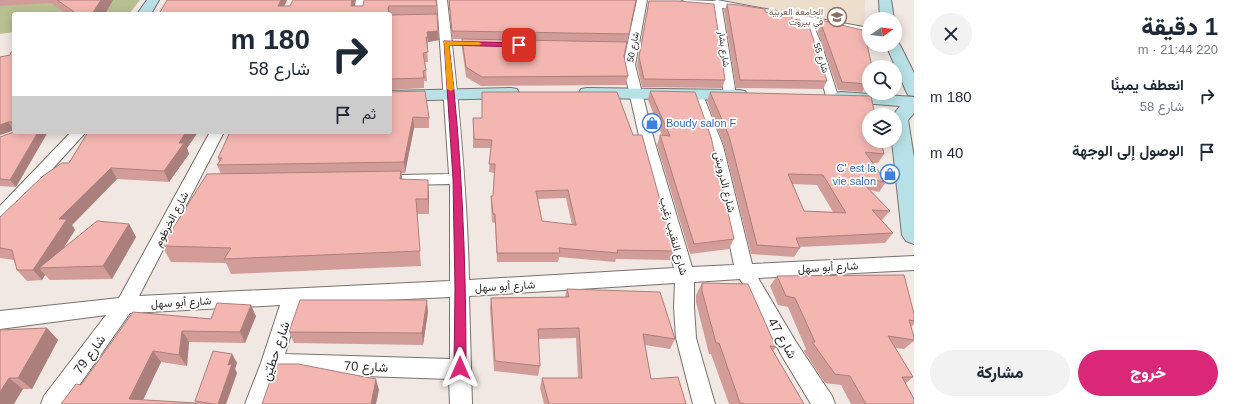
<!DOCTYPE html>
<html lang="ar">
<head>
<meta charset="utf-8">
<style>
  :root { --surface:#fff; --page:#f2f2f3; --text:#1f2937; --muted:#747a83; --accent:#db2777 }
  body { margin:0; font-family:Arial,Vazirmatn,sans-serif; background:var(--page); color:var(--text); direction:rtl; height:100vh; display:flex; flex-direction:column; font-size:15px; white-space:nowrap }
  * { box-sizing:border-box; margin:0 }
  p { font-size:13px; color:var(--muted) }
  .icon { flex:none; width:22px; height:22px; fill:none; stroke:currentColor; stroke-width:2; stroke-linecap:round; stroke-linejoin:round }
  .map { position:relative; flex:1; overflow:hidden; direction:ltr }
  .drawer { display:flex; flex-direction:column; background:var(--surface); width:320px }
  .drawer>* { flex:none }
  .top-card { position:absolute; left:12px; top:12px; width:380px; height:122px; border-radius:4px; box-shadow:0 2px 10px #0003; direction:rtl; background:#fff; color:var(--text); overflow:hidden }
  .needle { width:26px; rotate:76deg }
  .controls { position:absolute; left:862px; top:12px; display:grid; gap:8px }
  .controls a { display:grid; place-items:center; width:40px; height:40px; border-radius:50%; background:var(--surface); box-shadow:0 2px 10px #0003; font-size:20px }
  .pin { position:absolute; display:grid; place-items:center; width:34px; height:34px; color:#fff; margin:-17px; border-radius:8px; box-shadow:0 2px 6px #0006 }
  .me { position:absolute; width:44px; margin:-22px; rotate:0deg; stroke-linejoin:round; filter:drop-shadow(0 0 3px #0008) }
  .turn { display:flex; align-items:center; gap:14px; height:84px; padding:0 16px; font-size:18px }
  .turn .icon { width:52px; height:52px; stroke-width:2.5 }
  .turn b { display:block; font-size:28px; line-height:34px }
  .then { display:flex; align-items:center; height:38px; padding:0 16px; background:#0003; gap:8px; font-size:15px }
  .round { display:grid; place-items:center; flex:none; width:42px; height:42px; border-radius:21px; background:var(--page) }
  .headline { display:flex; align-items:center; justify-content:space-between; height:68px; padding:0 16px }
  h1 { font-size:24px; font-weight:800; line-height:30px }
  .cta { display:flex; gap:8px; margin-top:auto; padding:8px 16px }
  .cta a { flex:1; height:46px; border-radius:24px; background:var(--accent); color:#fff; font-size:16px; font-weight:800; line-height:46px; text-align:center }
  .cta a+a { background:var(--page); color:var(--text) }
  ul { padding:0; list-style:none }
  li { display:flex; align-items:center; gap:12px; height:56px; padding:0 16px }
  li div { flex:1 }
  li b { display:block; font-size:15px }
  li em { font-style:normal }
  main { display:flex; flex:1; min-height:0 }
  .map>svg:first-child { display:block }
</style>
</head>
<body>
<main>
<section class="drawer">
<div class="headline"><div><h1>1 دقيقة</h1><p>220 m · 21:44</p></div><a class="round"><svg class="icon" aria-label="close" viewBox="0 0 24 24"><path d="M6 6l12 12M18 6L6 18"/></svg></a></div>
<ul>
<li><svg class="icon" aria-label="right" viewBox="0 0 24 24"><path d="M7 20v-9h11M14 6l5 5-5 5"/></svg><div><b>انعطف يمينًا</b><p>شارع 58</p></div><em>180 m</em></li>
<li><svg class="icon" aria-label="arrive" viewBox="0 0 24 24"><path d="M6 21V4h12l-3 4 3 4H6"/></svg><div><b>الوصول إلى الوجهة</b></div><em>40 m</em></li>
</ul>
<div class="cta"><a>خروج</a><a>مشاركة</a></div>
</section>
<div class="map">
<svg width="914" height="404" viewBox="0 0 914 404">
  <rect width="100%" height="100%" fill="#f1e7e3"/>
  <path fill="#edddcb" d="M707 0H865L864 28 727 0Z"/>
  <path fill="#b8c092" d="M0 0H140L129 14H14V32L0 34Z"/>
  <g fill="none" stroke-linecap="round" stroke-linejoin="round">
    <defs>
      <path id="street" d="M356 0H366L363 14H353Z
        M437 0H447C458 93 467 186 469 280L674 268 640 140 623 65 637 0H647L635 65 654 140 692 267 734 265 709 146 691 95 693 92H701L703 95 723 146 752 264 914 256V270L758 278 796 342 832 396 835 404H811L782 356 740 279 694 282V307L696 338 715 404H693L676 338 674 307 675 283 469 296 472 404H450L449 379 279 373 267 404H245L261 363 280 305 130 313 66 404H41L44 396 106 315 0 329V311L119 298 210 132H224L139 296 450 281V184L403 185 398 184 395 180 398 176 403 175 449 174ZM450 297V359L285 354 300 304Z
        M685 0 713 1 717 0 869 28V34L813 24 822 46 838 96 836 99H828L826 96 812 46 803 22 722 8 736 95 734 98H726L724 95 713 7 682 5 680 3 682 1Z
        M71 132H86L6 220 0 222V206Z"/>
      <path id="secondary" d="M147 0H159L151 14H137Z
        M879 0H891L894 19H880Z
        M895 41 898 42 900 45 914 73V96L908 95 906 91 886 45H895Z
        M511 88 517 89 519 93 517 97 511 98 390 101V91Z
        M587 88 739 90 745 91 748 95 745 99 739 100 587 98 581 97 579 93 581 89Z
        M841 92 914 97V113L908 120 914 158V244L906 241 902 235 892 141H895V115H893L900 106 835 101 832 97 835 93Z"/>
    </defs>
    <use href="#street" stroke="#79716d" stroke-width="2"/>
    <use href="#secondary" stroke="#79716d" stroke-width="2"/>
    <use href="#street" fill="#fff" fill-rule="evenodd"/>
    <use href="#secondary" fill="#b7e1e6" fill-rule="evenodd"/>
  </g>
  <path fill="#d29d98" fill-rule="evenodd" d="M0 0H113L105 14H67L51 3 0 6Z
    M287 0 284 6H437L439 40 428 42V46H427L428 62H425L426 70 427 81H424V88L390 90V14H159Z
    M449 0 629 34 624 56 628 76 626 85 481 86 466 77 462 48V39H452L449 7Z
    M649 1 725 80 722 88 642 87 637 65Z
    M727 4 765 12 792 19 801 24 827 81 823 89 736 88 724 11Z
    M820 21 869 85 867 88 864 89 862 92 838 90 817 29Z
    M14 51V130L0 135V57L10 55Z
    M650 91 734 239 729 249 690 254 657 145 660 135H662L648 100Z
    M390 92 429 118V128H414L405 173H402V179L429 195V214H417L421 266 231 274 226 263 171 262 162 246 221 174 217 165 219 162 218 158Z
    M710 92 884 154 878 163H872L886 182 879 192 870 190 890 211 882 220 893 233 885 243 800 247V248L794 257 751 254 724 146 707 101ZM793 184 817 185 833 212 804 211Z
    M473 118 674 251 670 260 616 259 615 262 559 257 558 262H497L495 223 492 222 491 204V196H493L494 173 489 172 491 148H473ZM566 198 572 225 542 221 538 199Z
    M88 132H198L187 148 189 154 169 182 117 179 72 225 75 230 63 248 129 224 136 237 112 279 50 280 45 275 42 280 27 281 17 270 14 260 0 258V217L69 163Z
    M0 137 16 187 0 186Z
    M777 276 914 314V324L911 327 914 337V341L904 349 895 348 913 377 905 384 914 404H851L841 385 825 383 804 351 806 349 788 307 778 305 770 286Z
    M702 283 776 347 773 351 804 404H729L711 354H709L696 302V295Z
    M567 289 675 339 670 349 645 345 651 379 686 404H544L540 388 542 378H578L576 338 538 339 540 366 538 376 494 371 490 308 491 298 565 297Z
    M133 312 211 319 256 316 245 343 189 342 187 366 161 362 143 400 196 403 197 404H61L81 385Z
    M428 312 423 345 294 343 289 332Z
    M47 328 58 340 32 389H23L0 404V330Z
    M232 354 237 363 235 369 237 373 226 404H197L195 401Z"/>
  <path fill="#ab7f7c" d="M101 0H113L105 14H92Z
    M281 0H287L281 14 278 6Z
    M352 0H355L352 14 351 6Z
    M389 6 390 14H388V8Z
    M438 31 439 40 428 42 427 32Z
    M867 81H869V85L867 88 864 89 867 84Z
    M413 117 414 128 405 173 404 162Z
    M8 122 14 130 0 135V125Z
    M38 132H48L16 187 10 180Z
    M186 132H198L187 148 189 154 169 182 164 171 179 143Z
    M111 168 117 179 72 225 75 230 51 268H39L45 275 42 280 33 270 59 219Z
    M401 171 403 186 400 179Z
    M428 180 429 195V214L428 199Z
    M129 224 136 237 112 279 103 266Z
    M427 300 428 312 423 345 422 333Z
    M251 305 256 316 245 343 240 332Z
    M47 328 58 340 32 389 18 378Z
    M182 331 189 342 187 366 179 355Z
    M153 351 161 362 141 404 129 399Z
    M232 354 237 363 235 369 237 373 226 404H218L228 365Z
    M9 378 23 389 14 404H0V392Z
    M376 379 379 390 376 404H371Z"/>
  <path fill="#f4b6b1" stroke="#ab7f7c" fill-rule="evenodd" d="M57 0H101L92 14H77Z
    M167 0H281L278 6H290L293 0H352L351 6H363L364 0H436L437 6H389L388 8 389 14H159Z
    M449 0H636L629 34 452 31Z
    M649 1H678L714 4 725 80 644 79 639 57Z
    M727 4 739 5 765 9V12L792 15V19L800 20 801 24 808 23 827 81 740 80Z
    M437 14 438 31 427 32 428 37H426L428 52 423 53 426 70 423 71 424 78 390 79V15Z
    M820 21H825L862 30 867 44 871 62V67H869V81H867V84L842 82Z
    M462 39 627 42 624 56 628 76 482 77 466 67Z
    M14 51V122H8L0 125V57L10 55 11 52Z
    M425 91 429 118 413 117 404 162 217 165 222 158H218L230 132H390V92Z
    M650 91 695 92 711 137 734 239 694 244 660 135 670 136Z
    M482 92H617L633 135H642L674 251 617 250 618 253 559 248 560 253H497L495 214H493L491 196H493L495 164H489L492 140 474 139 473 118H482ZM568 190 576 225 542 221 536 191Z
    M710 92 871 96 875 115H869V141H881L884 154 865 152 886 182 858 178 890 211 872 210 893 233 796 238 800 248 757 245 729 136ZM788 174 823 175 846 213 804 211Z
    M14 132H38L10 180 0 179V137Z
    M88 132H186L179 143H184L164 171 111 168 59 219H67L33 270H17L12 250 0 248V217L43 176 62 163H69Z
    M401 171 400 179 428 180V199H416L420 251 224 259 231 248 162 246 207 174Z
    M97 221 129 224 103 266 39 268Z
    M904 275 914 314V321L909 320 914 337V340L888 336 913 377H902L914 399V404H866L850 376 835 374 812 342H815L795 298 786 296 777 276Z
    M702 283 748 284 776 347 770 346 804 404H744L743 403H740L719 343H716L702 291Z
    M567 289 660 292 675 339 643 334 651 379 678 377 686 404H549L542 378H582L579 328 538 329 540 366 495 361 491 298 569 297Z
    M300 300H427L422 333 289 332Z
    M217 303 251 305 240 332 182 331 179 355 153 351 129 399 196 403 195 404H61L76 384 81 385 133 312 211 319Z
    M47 328 18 378H9L0 392V330Z
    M213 351 232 354 228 365 232 364 218 404H214L195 401Z
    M276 364H298L376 379 371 404H262Z"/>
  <path fill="#db2777" stroke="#8e194d" d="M444 41 519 43 522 45 519 47 449 45C462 152 466 260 466 368L465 373 460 374 456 373 454 368 455 289 453 179Z"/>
  <path fill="#f59e0b" d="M444 41 479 42 482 44 479 45H449L454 89 451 91 447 89Z"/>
  <defs>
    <symbol id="university-ring" viewBox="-11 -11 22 22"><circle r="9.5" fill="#fff" stroke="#8d6e63" stroke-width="1.5"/><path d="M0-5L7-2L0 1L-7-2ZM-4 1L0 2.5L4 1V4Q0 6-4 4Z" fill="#8d6e63"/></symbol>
    <symbol id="shop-ring" viewBox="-11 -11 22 22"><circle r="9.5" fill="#fff" stroke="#3f7fe0" stroke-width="1.5"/><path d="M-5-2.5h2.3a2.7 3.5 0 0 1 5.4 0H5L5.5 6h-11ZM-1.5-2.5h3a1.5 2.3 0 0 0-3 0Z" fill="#3f7fe0"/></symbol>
  </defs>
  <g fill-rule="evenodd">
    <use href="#university-ring" x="826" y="6" width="22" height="22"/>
    <use href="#shop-ring" x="641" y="112" width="22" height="22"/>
    <use href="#shop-ring" x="879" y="163" width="22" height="22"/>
  </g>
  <g text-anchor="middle" stroke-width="3.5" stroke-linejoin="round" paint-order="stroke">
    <g font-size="9" fill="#785e54" stroke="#fff" text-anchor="end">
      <text x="823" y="15">الجامعة العربية<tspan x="823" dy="10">في بيروت</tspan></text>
    </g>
    <g font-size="9" fill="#2f2c2a" stroke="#fff">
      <text transform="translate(633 47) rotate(-79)" y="3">شارع 50</text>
      <text transform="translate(724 49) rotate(82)" y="3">شارع بشار</text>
      <text transform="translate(821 58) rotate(72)" y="3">شارع 55</text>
    </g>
    <g font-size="11" fill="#366cbe" stroke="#fff" text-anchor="start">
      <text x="666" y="127">Boudy salon F</text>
      <text x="876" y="172" text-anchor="end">C' est la<tspan x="876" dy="13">vie salon</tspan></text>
    </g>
    <g font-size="11" fill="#2f2c2a" stroke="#fff">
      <text transform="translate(725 182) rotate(77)" y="4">شارع الدرويش</text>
      <text transform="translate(171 219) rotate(-62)" y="4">شارع الخرطوم</text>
      <text transform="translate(674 236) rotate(75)" y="4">شارع النقيب زغيب</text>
      <text transform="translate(828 267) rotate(-3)" y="4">شارع أبو سهل</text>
      <text transform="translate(505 286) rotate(-3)" y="4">شارع أبو سهل</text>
      <text transform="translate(181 302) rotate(-3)" y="4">شارع أبو سهل</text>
    </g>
    <g font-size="13" fill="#2f2c2a" stroke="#fff">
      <text transform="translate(783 338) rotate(60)" y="5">شارع 47</text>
      <text transform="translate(275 351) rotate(-71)" y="5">شارع حطيّن</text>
      <text transform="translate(89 354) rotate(-54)" y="5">شارع 79</text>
      <text transform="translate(366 366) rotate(2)" y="5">شارع 70</text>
    </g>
  </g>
</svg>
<div class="controls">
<a><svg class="needle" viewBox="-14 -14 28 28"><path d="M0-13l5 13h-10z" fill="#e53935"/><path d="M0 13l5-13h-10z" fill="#747a83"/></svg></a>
<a><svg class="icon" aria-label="search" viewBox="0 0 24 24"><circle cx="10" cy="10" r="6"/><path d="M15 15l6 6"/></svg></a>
<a><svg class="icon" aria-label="layers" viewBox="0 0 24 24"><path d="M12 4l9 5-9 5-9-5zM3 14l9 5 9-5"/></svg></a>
</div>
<div class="pin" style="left:519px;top:45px;background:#d93025"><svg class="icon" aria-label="arrive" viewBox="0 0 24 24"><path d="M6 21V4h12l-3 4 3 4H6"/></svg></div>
<svg class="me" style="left:460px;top:368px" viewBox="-20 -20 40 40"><path d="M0-17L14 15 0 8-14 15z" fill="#db2777" stroke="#fff" stroke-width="4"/></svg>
<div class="top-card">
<div class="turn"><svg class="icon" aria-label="right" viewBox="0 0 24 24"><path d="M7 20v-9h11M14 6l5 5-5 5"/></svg><div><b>180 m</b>شارع 58</div></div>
<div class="then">ثم<svg class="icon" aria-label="arrive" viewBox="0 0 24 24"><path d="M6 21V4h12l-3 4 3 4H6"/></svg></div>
</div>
</div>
</main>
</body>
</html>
